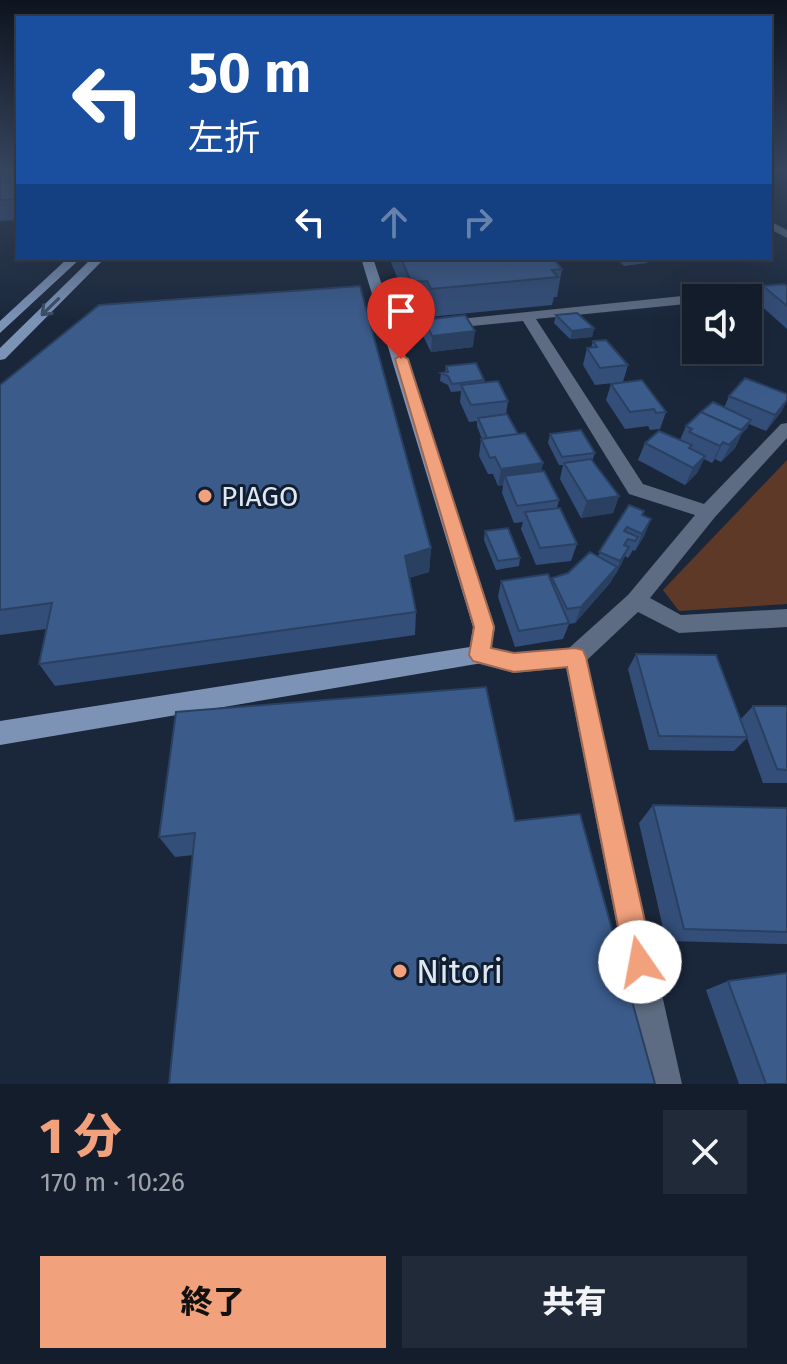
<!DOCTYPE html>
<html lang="ja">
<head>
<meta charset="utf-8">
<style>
  :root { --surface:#141d2c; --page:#212a38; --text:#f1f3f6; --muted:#9da2a9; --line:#333b48; --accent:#f1a17c }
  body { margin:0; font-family:"Fira Sans","Noto Sans JP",sans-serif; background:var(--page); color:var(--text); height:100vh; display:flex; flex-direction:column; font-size:30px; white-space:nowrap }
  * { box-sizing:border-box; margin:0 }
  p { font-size:26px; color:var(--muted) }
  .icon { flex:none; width:44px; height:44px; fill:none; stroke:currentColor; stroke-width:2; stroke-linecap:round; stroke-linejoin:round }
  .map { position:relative; height:1084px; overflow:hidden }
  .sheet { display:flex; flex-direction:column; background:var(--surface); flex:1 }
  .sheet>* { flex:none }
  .banner { position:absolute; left:16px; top:16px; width:756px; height:244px; border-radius:0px; box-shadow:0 8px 32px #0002,0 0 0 2px var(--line); background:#1a4fa0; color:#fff; overflow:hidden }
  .fabs { position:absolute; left:682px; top:284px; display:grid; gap:16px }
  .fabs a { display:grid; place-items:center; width:80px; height:80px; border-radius:0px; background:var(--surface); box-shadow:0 8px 32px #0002,0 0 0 2px var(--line); font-size:40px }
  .pin { position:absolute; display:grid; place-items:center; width:68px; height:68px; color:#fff; margin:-82px -34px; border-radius:50% 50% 50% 0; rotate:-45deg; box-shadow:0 0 8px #0007 }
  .pin .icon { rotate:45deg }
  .me { position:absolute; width:88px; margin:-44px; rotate:348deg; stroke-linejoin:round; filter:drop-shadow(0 0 6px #0008) }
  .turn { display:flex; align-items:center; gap:28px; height:168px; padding:0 40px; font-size:36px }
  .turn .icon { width:104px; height:104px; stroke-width:2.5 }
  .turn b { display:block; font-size:56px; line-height:68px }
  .lanes { display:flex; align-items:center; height:76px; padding:0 40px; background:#0003; justify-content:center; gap:40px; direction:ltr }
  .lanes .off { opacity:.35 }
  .round { display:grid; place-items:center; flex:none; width:84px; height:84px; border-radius:0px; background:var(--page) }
  .overview { display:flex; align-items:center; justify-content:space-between; height:136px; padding:0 40px }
  h1 { font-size:48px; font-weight:800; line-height:60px; color:var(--accent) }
  .primary-button { display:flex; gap:16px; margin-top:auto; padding:16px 40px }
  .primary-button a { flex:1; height:92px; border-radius:0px; background:var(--accent); color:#111; font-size:32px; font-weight:800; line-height:92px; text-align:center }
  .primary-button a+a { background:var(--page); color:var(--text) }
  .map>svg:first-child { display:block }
</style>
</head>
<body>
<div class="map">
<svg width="787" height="1084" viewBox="0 0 787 1084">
  <rect width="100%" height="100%" fill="#1a273b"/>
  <path fill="#5f3927" d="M787 460V604L679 611 663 590Z"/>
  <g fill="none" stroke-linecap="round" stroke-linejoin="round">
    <path fill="#5d6c82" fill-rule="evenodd" d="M770 221 787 230V238L770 229Z
      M787 285V293L696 298V303L536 319 643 484 704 504 781 424 787 423V438L715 517 650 598 681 615 787 609V627L679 633 638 612 587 660 682 1084H648L566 668 514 673 472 662 468 655 472 648 480 645 514 653 569 648 628 595 695 515 629 494 523 321 392 334 385 330 392 326Z"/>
    <path fill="#7c93b6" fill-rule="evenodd" d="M68 258H81L0 333V321Z
      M92 258H105L5 359 0 360V348Z
      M361 258H373L495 627 488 662 0 745V721L470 647 473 627Z"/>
  </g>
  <path fill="#334e78" d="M0 169H18V220L0 221Z
    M389 258H553L562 269 557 297H554L552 305 429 317 425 309 411 310Z
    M616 258H649L647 263 624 266Z
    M763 286H787V329L756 301Z
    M556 315 594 328 592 337 570 339 554 323Z
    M424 320 473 347 431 352 423 336Z
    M593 341 628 365 623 382 595 385 583 365 587 348H591Z
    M446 366 484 380V383L508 401 506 414 518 434 543 463 541 471 559 500 557 508 577 544 571 561 536 565 521 529 523 522 514 523 502 493 503 485 498 486 493 474H488L479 456 481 439H482L477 426V421L469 422 460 402 461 391 451 392 448 385 440 381 441 373 445 372Z
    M611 384 666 412 660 429 650 430 648 426 625 429 606 400Z
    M0 385 431 548 429 572 409 578 416 612 415 635 55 686 39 664 46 629 0 635Z
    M787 394V401L781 412 766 431 749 424 742 433 735 448 721 462 715 459 712 463 704 459 697 473 685 485 638 460 645 443 680 440 686 426 724 408 729 396Z
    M550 434 595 453 592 461 619 496 613 513 581 518 560 479 563 465H559L548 443Z
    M629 505 642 516 651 519 644 536 635 551 633 550 628 558 625 556 610 583 575 623 569 624 563 639 515 647 498 597 501 581H551L552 578 568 573 598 556Z
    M485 531 520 558 519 566 496 570 484 540Z
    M636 654 740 720 753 706H787V783H763L747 738 734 751 649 750 628 669Z
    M176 712 515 821 175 857 159 837Z
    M653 805 787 808V944L666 941 639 823Z
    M728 981 787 1084H739L706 990Z"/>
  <path fill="#294061" d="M594 328 592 337 570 339 572 331Z
    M475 331 473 347 431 352 432 336Z
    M787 400 781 412 766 431 775 415Z
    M751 420 747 429 742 433 735 448 721 462 737 434Z
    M723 442 715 459 712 463 720 446Z
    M705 456 697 473 685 485 693 468Z
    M543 463 539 480 505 476 503 485 498 486 501 469Z
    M619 496 613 513 581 518 587 501Z
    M651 519 644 536 635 551 642 534Z
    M629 547 622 563 614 578 620 561Z
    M431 548 429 572 404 579 405 556Z
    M617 567 610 583 575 623 581 607Z"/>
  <path fill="#3b5b8b" stroke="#294061" stroke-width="2" d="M0 169H18V199L0 200Z
    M401 258H553L562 269 552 270 558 277 431 289 427 281 411 282Z
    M784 284 787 286V306L763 286Z
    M360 286 431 548 405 556 416 612 39 664 52 603 0 610V385L99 305Z
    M577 313 594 328 572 331 556 315Z
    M465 315 475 331 432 336 424 320Z
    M606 340 628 365 600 368 587 348 597 347 593 341Z
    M476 363 484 380 452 384 448 376 441 373 448 372 446 366Z
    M745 378 787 394V400L775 415 729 396Z
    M642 380 666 412 656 413 654 409 630 412 611 384Z
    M498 381 508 401 471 405 461 385Z
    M713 402 751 420 741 430 701 412Z
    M701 412 743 431 729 445 723 442 720 446 689 432 692 429 686 426Z
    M507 414 518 434 487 438 478 418Z
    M581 430 595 453 562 457 550 434Z
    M659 431 692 445 689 448 705 456 693 468 645 443Z
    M525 433 543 463 501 469 495 457 490 458 481 439Z
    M591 459 619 496 587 501 564 463Z
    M544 471 559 500 517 506 505 476Z
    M629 505 644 511 642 515 651 519 642 534 627 527 624 531 638 537 635 541 628 539 624 545 629 547 620 561 599 552Z
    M560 508 577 544 540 548 525 512Z
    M508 528 520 558 498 561 485 531Z
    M590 552 617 567 581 607 567 609 552 578 568 573Z
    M548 574 569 623 519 631 501 581Z
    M636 654 716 655 747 737 659 736Z
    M486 687 515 821 580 814 655 1084H169L195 833 159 837 176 712Z
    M753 706H787V770L777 769Z
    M653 805 787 808V932L684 929Z
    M787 973V1084H766L728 981Z"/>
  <defs><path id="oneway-shaft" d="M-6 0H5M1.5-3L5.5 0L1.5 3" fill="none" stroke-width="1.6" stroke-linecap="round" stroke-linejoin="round" transform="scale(2)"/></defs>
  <use stroke="#3c4d66" href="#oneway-shaft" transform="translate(50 307) rotate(136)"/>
  <linearGradient id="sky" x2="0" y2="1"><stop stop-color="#0e1520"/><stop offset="0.53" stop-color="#384760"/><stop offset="1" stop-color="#384760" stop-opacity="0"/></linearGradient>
  <rect width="787" height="321" fill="url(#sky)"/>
  <path fill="#f1a17c" stroke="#9d6951" stroke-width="2" d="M401 355 408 359 494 627 491 648 514 653 575 648 583 650 586 657 654 962 650 972 640 976 629 972 625 962 567 667 514 672 473 661 469 655 474 627 395 359Z"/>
  <g fill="#f1a17c" stroke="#111e30" stroke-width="3">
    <circle cx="205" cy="496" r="8"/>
    <circle cx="400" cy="971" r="8"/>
  </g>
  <g text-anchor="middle" stroke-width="6" stroke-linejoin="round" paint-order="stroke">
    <g font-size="28" fill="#dee7f4" stroke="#111e30" text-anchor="start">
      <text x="221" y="506">PIAGO</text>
    </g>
    <g font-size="34" fill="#dee7f4" stroke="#111e30" text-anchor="start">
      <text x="416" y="983">Nitori</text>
    </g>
  </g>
</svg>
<div class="fabs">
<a><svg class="icon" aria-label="sound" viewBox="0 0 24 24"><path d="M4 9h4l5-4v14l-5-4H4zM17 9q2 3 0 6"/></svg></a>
</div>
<div class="pin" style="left:401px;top:359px;background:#d93025"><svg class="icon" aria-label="arrive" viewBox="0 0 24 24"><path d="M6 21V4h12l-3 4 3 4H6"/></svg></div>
<svg class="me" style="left:640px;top:962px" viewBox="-20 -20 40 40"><circle r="19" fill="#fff"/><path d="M0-13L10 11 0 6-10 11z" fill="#f1a17c"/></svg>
<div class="banner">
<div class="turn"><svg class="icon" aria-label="left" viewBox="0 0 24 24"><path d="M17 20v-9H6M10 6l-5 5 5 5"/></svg><div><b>50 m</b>左折</div></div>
<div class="lanes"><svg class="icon" aria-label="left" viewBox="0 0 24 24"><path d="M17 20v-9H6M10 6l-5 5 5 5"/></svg><svg class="icon off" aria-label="ahead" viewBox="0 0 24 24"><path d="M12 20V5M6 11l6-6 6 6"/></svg><svg class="icon off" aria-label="right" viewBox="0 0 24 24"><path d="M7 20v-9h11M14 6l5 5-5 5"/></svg></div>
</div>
</div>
<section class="sheet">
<div class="overview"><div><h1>1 分</h1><p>170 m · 10:26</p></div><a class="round"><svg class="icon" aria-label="close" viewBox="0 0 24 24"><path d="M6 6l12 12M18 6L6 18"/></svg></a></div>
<div class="primary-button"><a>終了</a><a>共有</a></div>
</section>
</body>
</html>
